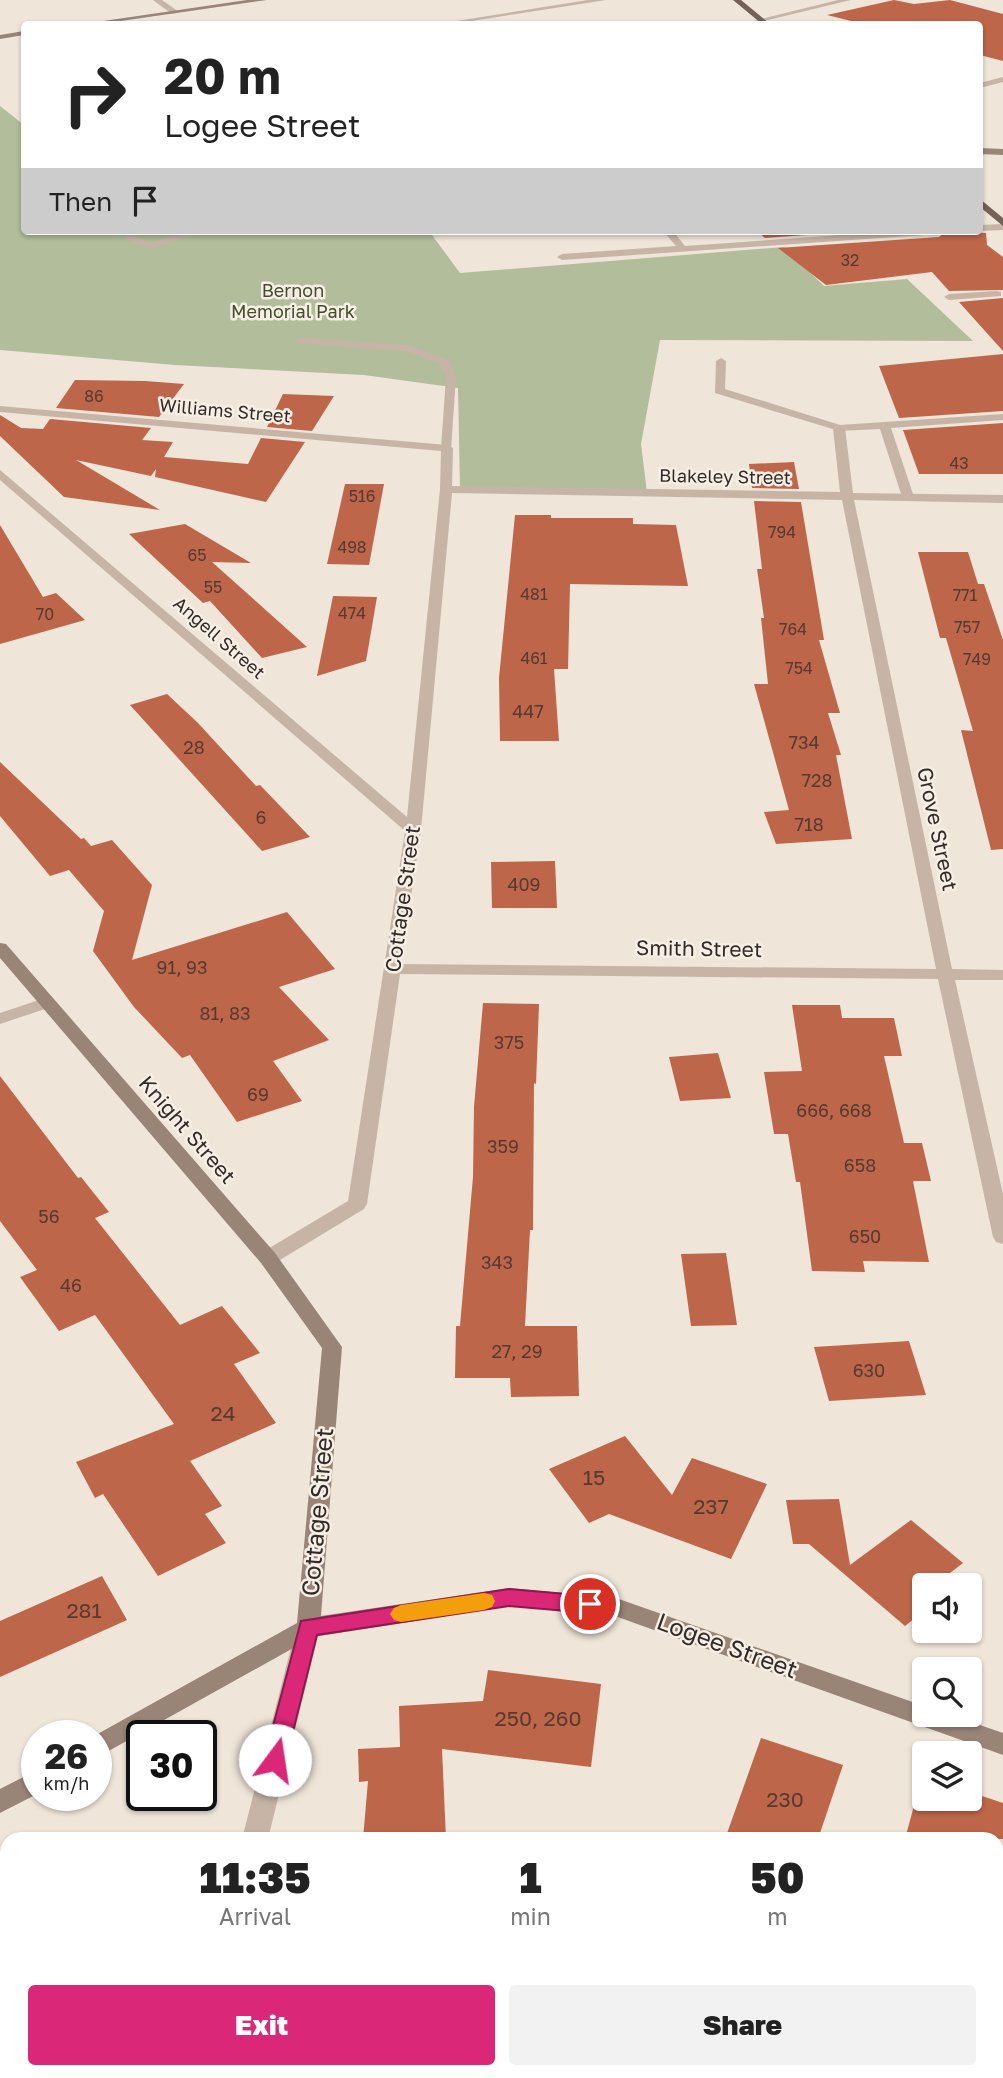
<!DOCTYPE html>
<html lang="en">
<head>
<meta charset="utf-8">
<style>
  :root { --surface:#fff; --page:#f2f2f2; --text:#222; --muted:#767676; --accent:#db2777 }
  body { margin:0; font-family:"Golos Text",sans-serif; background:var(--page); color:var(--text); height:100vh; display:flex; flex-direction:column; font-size:26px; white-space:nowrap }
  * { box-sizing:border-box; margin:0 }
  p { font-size:23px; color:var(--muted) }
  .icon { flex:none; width:38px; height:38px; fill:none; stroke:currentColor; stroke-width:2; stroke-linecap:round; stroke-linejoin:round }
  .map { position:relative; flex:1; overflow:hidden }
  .details { position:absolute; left:0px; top:1832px; width:1004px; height:247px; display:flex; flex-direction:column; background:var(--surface); border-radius:21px 21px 0 0; box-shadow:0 2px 5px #0004 }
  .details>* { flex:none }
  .top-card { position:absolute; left:21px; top:21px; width:962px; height:214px; border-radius:7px; box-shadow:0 2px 5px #0004; background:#fff; color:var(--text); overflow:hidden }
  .buttons { position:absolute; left:912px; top:1573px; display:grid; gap:14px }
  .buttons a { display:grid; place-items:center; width:70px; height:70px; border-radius:7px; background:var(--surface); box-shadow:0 2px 5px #0004; font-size:35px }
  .speed { position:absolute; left:21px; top:1720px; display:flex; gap:14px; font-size:35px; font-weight:700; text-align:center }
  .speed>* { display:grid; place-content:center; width:91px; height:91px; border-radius:50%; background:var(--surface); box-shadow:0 2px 5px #0004; line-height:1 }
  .speed small { font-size:18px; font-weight:400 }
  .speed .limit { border:4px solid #111; border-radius:10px; background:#fff; color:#111 }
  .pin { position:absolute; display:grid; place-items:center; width:60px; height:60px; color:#fff; margin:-30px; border:4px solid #fff; border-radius:50%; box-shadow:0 2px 7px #0007 }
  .me { position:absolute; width:77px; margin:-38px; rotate:14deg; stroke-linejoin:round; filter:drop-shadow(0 0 5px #0008) }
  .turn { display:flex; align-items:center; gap:24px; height:147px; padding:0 28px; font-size:32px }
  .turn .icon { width:91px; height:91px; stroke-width:2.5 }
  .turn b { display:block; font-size:49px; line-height:60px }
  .then { display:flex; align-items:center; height:66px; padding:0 28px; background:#0003; gap:14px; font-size:26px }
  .eta { display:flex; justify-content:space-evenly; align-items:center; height:119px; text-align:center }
  .eta b { font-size:42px; font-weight:800; line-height:49px }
  .button { display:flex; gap:14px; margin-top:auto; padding:14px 28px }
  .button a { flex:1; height:80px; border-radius:7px; background:var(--accent); color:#fff; font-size:28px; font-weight:800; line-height:80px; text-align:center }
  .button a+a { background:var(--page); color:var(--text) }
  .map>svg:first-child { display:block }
</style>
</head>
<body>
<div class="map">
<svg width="1003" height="2078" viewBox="0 0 1003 2078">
  <rect width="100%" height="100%" fill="#efe5d9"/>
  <path fill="#b1bd9b" d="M0 106 24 125V231H317L318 235 359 231H429L460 273 784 247 824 286 907 279 973 341 660 340 641 444 647 493 460 487 458 388 364 375 175 365 0 350Z"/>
  <path fill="#bd664a" d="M894 0 914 4 950 0 1003 14V61L980 55V24H863L827 15Z
    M757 231H861L765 238Z
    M946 231 986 233 987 245 1003 257V290L949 291 932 272 826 285 778 248 939 237Z
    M1003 298V351L959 302Z
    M1003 354V411L899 418 879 366Z
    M75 380 145 381 184 384 159 417 56 408Z
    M283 394 334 396 312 431 267 427Z
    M0 415 21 428 43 429 50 419 151 428 142 440 173 442 164 457 248 464 261 438 305 442 266 502 155 477 156 469 151 476 76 460 160 510 64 497 0 436Z
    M1003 423V474H919L903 430Z
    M794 462 799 489 752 488 749 464Z
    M345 484H384L369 565 327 564Z
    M754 501 801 502 824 640H819L840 713H828L841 755H836L852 839 776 844 764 812 789 810 754 684H768L761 618H764L757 569H762Z
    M515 515H551V518H633V524L676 525 688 586 570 584 568 669H554L559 741H500L499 678Z
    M185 524 251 563 212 562 307 647 262 658 210 601 203 603 129 534Z
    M0 525 43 597 56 593 85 620 0 644Z
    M918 552H968L978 584H984L1003 640V849L991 850 961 730 973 731 946 638H940Z
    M333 596 377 597 366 661 317 676Z
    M167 694 198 723 256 786 260 785 310 837 262 851 130 705Z
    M0 762 81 839 84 838 91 846 112 840 152 885 132 960 287 912 335 969 279 987 329 1040 273 1061 302 1101 237 1122 190 1055 182 1058 134 1007 93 951 104 911 69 870 50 876 0 816Z
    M555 861 557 908H492L491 862Z
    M483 1003 539 1004 536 1084 534 1083 533 1230H530L525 1326H577L579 1396 511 1397 510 1378H455L456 1326H460L473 1177 474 1107Z
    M792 1005H840L842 1018H894L902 1056H884L904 1143H922L931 1181H913L929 1262 863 1261 865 1272 812 1271 800 1182H796L788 1134H774L764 1072 802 1071Z
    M718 1053 731 1098 680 1101 669 1057Z
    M0 1076 78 1178 81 1177 109 1212 95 1218 180 1325 222 1306 260 1353 234 1364 276 1423 190 1461 222 1506 205 1514 226 1543 158 1576 103 1494 95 1498 76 1462 174 1424 95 1315 59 1331 20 1277 37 1270 0 1221Z
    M726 1253 737 1325 691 1326 681 1254Z
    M909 1341 926 1395 829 1401 814 1347Z
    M625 1436 672 1495 692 1458 767 1484 731 1559 609 1514 589 1523 549 1469Z
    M839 1499 850 1565 911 1520 963 1563 933 1586H924V1611L905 1626 809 1544H793L786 1500Z
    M102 1576 127 1620 0 1677V1621Z
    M488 1670 601 1684 591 1767 442 1749 446 1839H363L368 1781 359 1782 358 1749 400 1747 399 1706 483 1701Z
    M761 1738 843 1765 818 1839H725Z
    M922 1776 924 1799H970V1792L1003 1803V1839H905Z"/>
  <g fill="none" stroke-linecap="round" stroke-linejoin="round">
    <path fill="#c6b5a7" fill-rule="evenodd" d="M131 231H143L135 237 150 243 192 231H208L149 249 125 239V235Z
      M997 291 1001 292V296L949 300 944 297 949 294Z
      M301 338 408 345 449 360 456 377 451 450 441 448 446 377 440 364 406 351 297 343V339Z
      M721 358 726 361 725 389 840 425 1003 414V420L891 428 914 497 908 501 902 497 880 429 839 431 715 393 716 361Z"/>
    <path fill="#c6b5a7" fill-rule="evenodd" d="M153 0H162L179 12 172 14Z
      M588 0H606L453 24H438Z
      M838 0H851L752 24H741Z
      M1003 77V82L980 88V83Z
      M1003 224V230L980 231V225Z
      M663 231H673L685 246 898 231H944L939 234 562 260 557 257 562 254 676 246Z
      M0 406 447 445 453 448 452 486 840 492 833 428 839 425 845 428 853 493 1003 495V503L854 500 952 969 1003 970V980H955L1003 1194V1244L996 1242 993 1237 938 979 400 974 367 1204 364 1209 275 1263H261L258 1258 261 1253 348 1201 405 831 0 480V470L407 817 440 489 441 451 0 412ZM452 493 842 500 936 969 401 964 421 830Z
      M45 998 51 999 54 1003 51 1007 0 1024V1013Z
      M308 1618 316 1621 320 1628 268 1839H242L296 1628 300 1621Z
      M182 2072H210L208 2078H180Z"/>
    <path fill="#998478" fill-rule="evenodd" d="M247 0H267L100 24H83Z
      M24 31V35L0 39V35Z
      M980 148 1003 149V155L980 154Z
      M0 943 6 944 275 1253 342 1347 321 1616 509 1588 616 1598 924 1706V1715H951L1003 1733V1755L615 1616 509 1606 313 1637 96 1758V1736H94L297 1623 322 1348 261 1263 0 958Z
      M37 1770V1794L0 1813V1789Z"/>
    <path fill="#746259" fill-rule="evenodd" d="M733 0H741L770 24H762Z
      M980 199 1003 218V226L980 207Z"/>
  </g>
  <path fill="#db2777" stroke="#8e194d" stroke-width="2" d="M509 1589 590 1596 597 1598 600 1604 597 1610 590 1613 509 1606 317 1635 286 1760 283 1767 275 1770 267 1767 264 1760 301 1621Z"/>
  <path fill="#f59e0b" d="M484 1593 492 1595 495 1601 492 1607 484 1610 401 1622 394 1620 390 1614 394 1608 401 1605Z"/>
  <g text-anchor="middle" stroke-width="5" stroke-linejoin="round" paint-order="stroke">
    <g font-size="16" fill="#563a30">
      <text x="850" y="266">32</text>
      <text x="94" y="402">86</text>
      <text x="959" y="469">43</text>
      <text x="362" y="502">516</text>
      <text x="782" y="538">794</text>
      <text x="352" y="553">498</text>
      <text x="197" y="561">65</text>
      <text x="213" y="593">55</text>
      <text x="534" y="600">481</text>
      <text x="965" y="601">771</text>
      <text x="352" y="619">474</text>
      <text x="45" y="620">70</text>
      <text x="967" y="633">757</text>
      <text x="793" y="635">764</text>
      <text x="534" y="664">461</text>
      <text x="977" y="665">749</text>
      <text x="799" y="674">754</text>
    </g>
    <g font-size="18" fill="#424f2c" stroke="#f7efe5">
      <text x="293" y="297">Bernon<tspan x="293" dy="21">Memorial Park</tspan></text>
    </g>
    <g font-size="18" fill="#332b27" stroke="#f7efe5">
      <text transform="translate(225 411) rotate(5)" y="6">Williams Street</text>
      <text transform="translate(725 477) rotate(1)" y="6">Blakeley Street</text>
      <text transform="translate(219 638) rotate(41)" y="6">Angell Street</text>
    </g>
    <g font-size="18" fill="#563a30">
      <text x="528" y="718">447</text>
      <text x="804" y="749">734</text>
      <text x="194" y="754">28</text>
      <text x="817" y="787">728</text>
      <text x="261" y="824">6</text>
      <text x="809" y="831">718</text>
      <text x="524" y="891">409</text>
      <text x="182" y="974">91, 93</text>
      <text x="225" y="1020">81, 83</text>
      <text x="509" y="1049">375</text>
      <text x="258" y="1101">69</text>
      <text x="834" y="1117">666, 668</text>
      <text x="503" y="1153">359</text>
      <text x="860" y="1172">658</text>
      <text x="49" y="1223">56</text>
      <text x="865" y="1243">650</text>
      <text x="497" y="1269">343</text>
      <text x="71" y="1292">46</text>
      <text x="517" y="1358">27, 29</text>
      <text x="869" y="1377">630</text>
    </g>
    <g font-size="21" fill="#332b27" stroke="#f7efe5">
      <text transform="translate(937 829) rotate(78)" y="7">Grove Street</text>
      <text transform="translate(403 899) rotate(-82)" y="7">Cottage Street</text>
      <text transform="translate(699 949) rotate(1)" y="7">Smith Street</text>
      <text transform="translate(187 1130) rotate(49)" y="7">Knight Street</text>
    </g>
    <g font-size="21" fill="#563a30">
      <text x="223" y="1421">24</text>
      <text x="594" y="1485">15</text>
      <text x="711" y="1514">237</text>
      <text x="84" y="1618">281</text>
      <text x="538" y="1726">250, 260</text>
      <text x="785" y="1807">230</text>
    </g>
    <g font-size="24" fill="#332b27" stroke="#f7efe5">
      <text transform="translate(318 1512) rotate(-85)" y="8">Cottage Street</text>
      <text transform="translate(727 1646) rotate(20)" y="8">Logee Street</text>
    </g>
  </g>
</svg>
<div class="buttons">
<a><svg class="icon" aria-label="sound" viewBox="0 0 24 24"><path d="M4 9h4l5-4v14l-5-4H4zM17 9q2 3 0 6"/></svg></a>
<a><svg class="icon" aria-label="search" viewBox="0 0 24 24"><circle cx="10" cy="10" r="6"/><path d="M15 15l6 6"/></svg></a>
<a><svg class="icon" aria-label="layers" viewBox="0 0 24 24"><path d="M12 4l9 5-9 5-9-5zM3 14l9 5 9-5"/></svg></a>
</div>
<div class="speed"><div>26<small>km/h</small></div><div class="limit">30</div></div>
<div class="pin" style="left:590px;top:1604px;background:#d93025"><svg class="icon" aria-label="arrive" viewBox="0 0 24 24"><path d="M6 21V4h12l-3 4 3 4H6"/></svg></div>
<svg class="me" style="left:275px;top:1760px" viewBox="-20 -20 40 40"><circle r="19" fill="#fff"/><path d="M0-13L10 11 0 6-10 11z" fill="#db2777"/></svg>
<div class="top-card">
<div class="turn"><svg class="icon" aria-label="right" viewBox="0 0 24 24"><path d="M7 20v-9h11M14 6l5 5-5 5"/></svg><div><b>20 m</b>Logee Street</div></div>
<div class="then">Then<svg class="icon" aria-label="arrive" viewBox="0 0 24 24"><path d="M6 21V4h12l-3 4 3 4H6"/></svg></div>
</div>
<section class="details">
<div class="eta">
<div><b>11:35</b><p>Arrival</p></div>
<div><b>1</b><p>min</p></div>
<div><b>50</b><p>m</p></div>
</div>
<div class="button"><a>Exit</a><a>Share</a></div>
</section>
</div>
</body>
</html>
